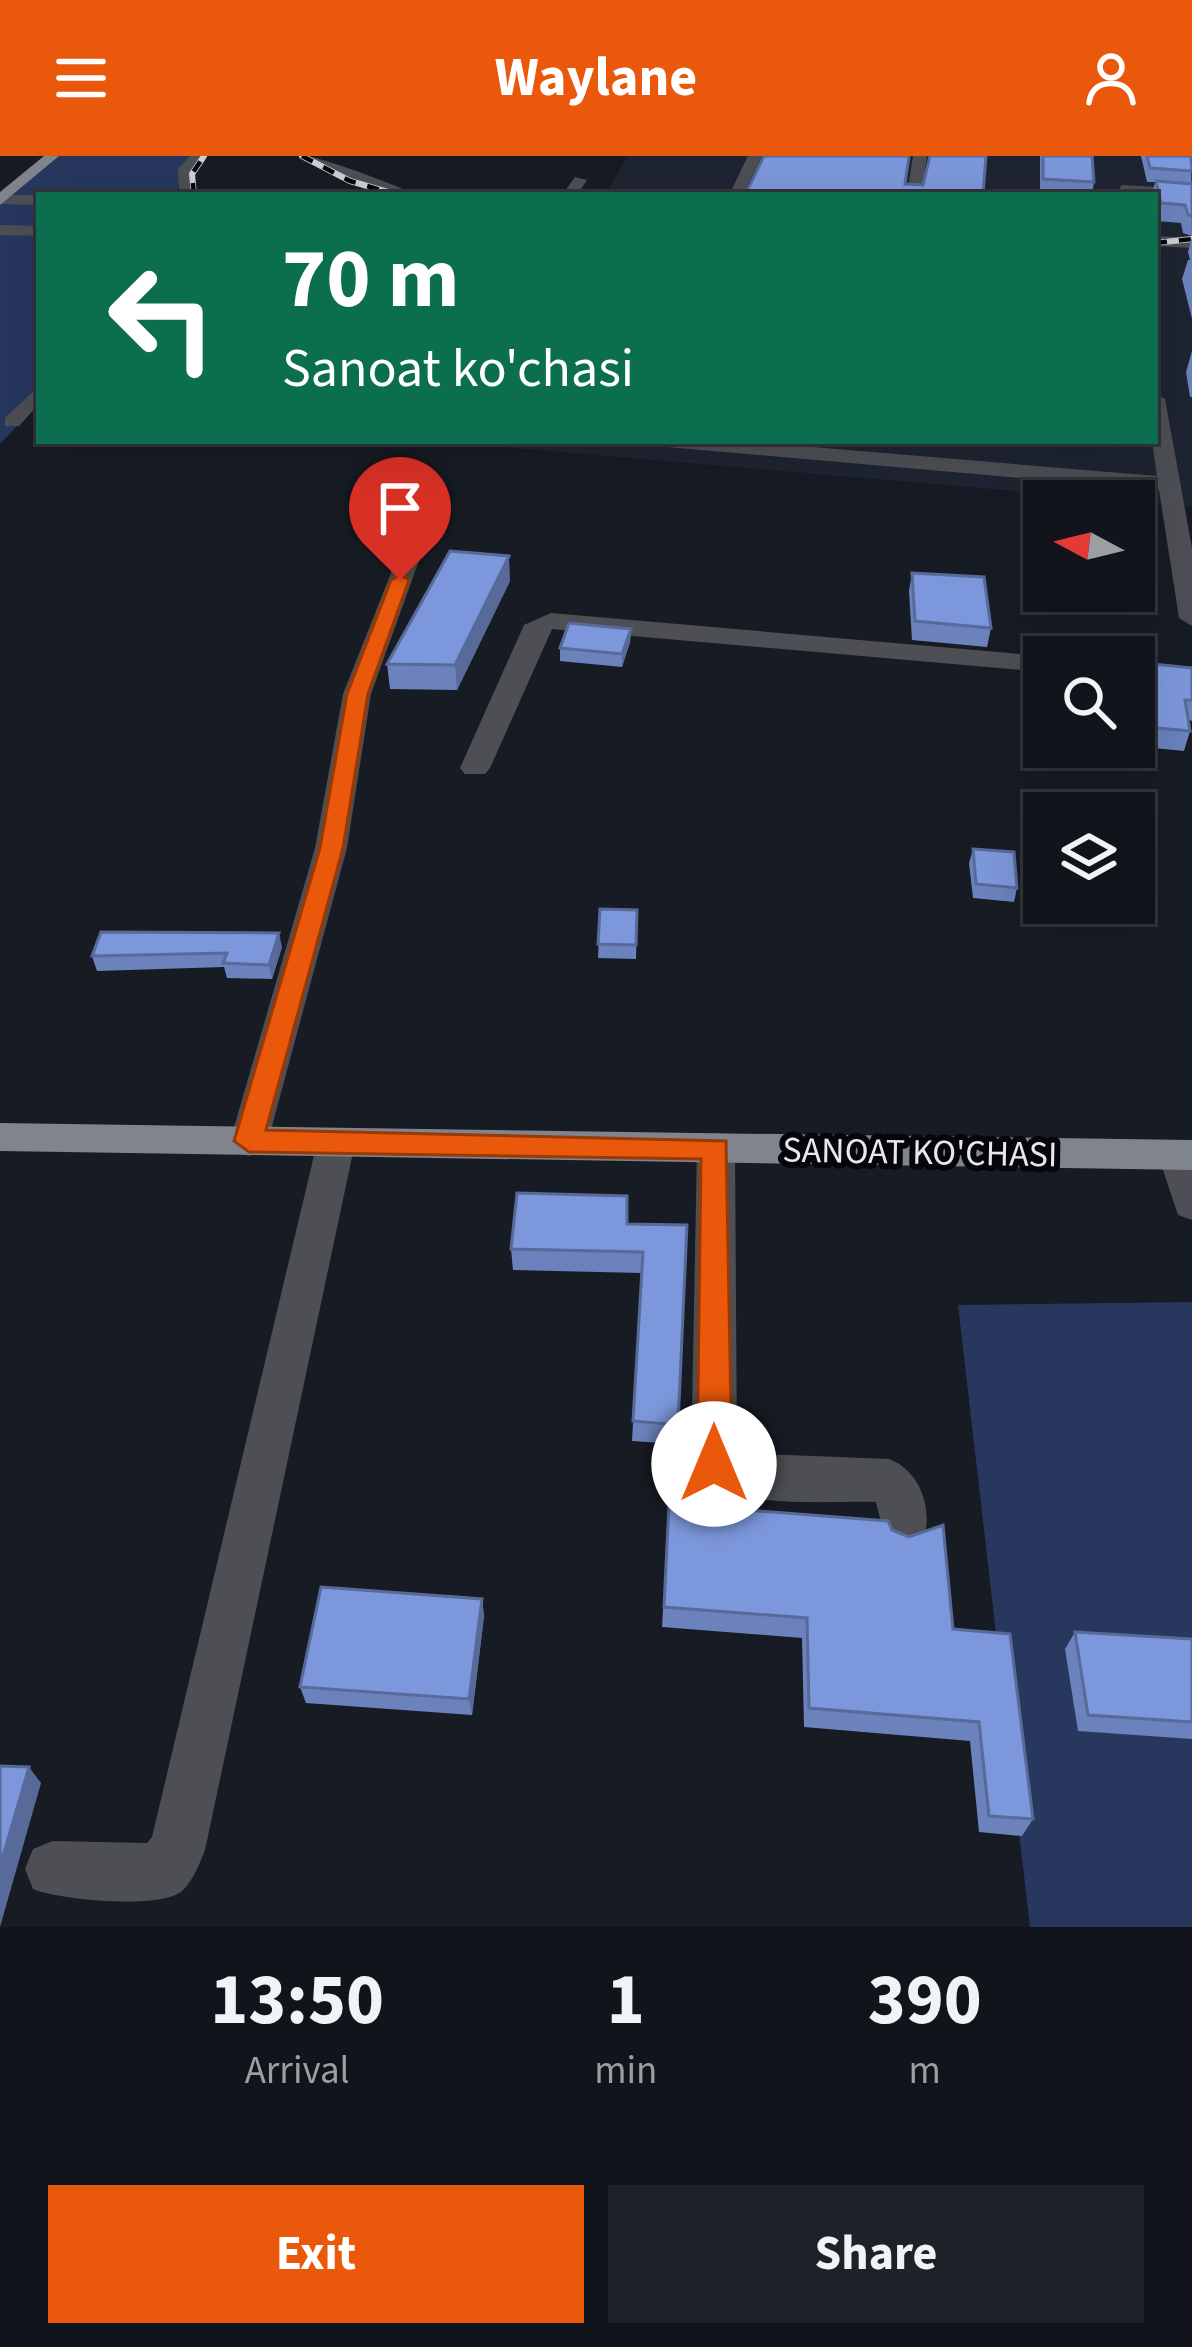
<!DOCTYPE html>
<html lang="en">
<head>
<meta charset="utf-8">
<style>
  :root { --surface:#11141a; --page:#1e2127; --text:#f1f3f6; --muted:#9c9ea2; --line:#303339; --accent:#ea580c }
  body { margin:0; font-family:"Source Sans 3",sans-serif; background:var(--page); color:var(--text); height:100vh; display:flex; flex-direction:column; font-size:45px; white-space:nowrap }
  * { box-sizing:border-box; margin:0 }
  p { font-size:39px; color:var(--muted) }
  .icon { flex:none; width:66px; height:66px; fill:none; stroke:currentColor; stroke-width:2; stroke-linecap:round; stroke-linejoin:round }
  .map { position:relative; height:1771px; overflow:hidden }
  .sheet { display:flex; flex-direction:column; background:var(--surface); flex:1 }
  .sheet>* { flex:none }
  .top-card { position:absolute; left:36px; top:36px; width:1122px; height:252px; border-radius:0px; box-shadow:0 12px 48px #0002,0 0 0 3px var(--line); background:#0b6e4f; color:#fff; overflow:hidden }
  .needle { width:78px; rotate:277deg }
  .tools { position:absolute; left:1023px; top:324px; display:grid; gap:24px }
  .tools a { display:grid; place-items:center; width:132px; height:132px; border-radius:0px; background:var(--surface); box-shadow:0 12px 48px #0002,0 0 0 3px var(--line); font-size:60px }
  .pin { position:absolute; display:grid; place-items:center; width:102px; height:102px; color:#fff; margin:-123px -51px; border-radius:50% 50% 50% 0; rotate:-45deg; box-shadow:0 0 12px #0007 }
  .pin .icon { rotate:45deg }
  .me { position:absolute; width:132px; margin:-66px; rotate:0deg; stroke-linejoin:round; filter:drop-shadow(0 0 9px #0008) }
  .turn { display:flex; align-items:center; gap:42px; height:252px; padding:0 48px; font-size:54px }
  .turn .icon { width:156px; height:156px; stroke-width:2.5 }
  .turn b { display:block; font-size:84px; line-height:102px }
  .eta { display:flex; justify-content:space-evenly; align-items:center; height:204px; text-align:center }
  .eta b { font-size:72px; font-weight:700; line-height:84px }
  .button { display:flex; gap:24px; margin-top:auto; padding:24px 48px }
  .button a { flex:1; height:138px; border-radius:0px; background:var(--accent); color:#fff; font-size:48px; font-weight:700; line-height:138px; text-align:center }
  .button a+a { background:var(--page); color:var(--text) }
  header { display:flex; justify-content:space-between; align-items:center; height:156px; padding:0 48px; background:var(--accent); color:#fff; font-size:54px; font-weight:700 }
  .map>svg:first-child { display:block }
</style>
</head>
<body>
<header><svg class="icon" aria-label="menu" viewBox="0 0 24 24"><path d="M4 6h16M4 12h16M4 18h16"/></svg>Waylane<svg class="icon" aria-label="person" viewBox="0 0 24 24"><circle cx="12" cy="8" r="4"/><path d="M4 21q1-7 8-7t8 7"/></svg></header>
<div class="map">
<svg width="1192" height="1771" viewBox="0 0 1192 1771">
  <rect width="100%" height="100%" fill="#171b23"/>
  <path fill="#1e2431" d="M628 0H1192V350L454 287 1155 285V39H605Z"/>
  <path fill="#28375e" d="M55 0H197L182 11 177 39H39V247L0 288V44Z
    M1192 1146V1771H1030L958 1149Z"/>
  <g fill="none" stroke-linecap="round" stroke-linejoin="round">
    <path fill="#4d4f54" fill-rule="evenodd" d="M190 0H205L192 14 193 39H179L178 13Z
      M305 0C319 0 402 31 416 39 376 39 336 25 305 0Z
      M748 0H762L743 39H729Z
      M913 0H927L921 39H907Z
      M575 21 587 24 577 39H562Z
      M1122 29 1192 33V41L1117 36Z
      M39 39V49L0 48 1 39Z
      M0 69 39 70V80L0 79Z
      M1155 80 1192 82V92L1155 90Z
      M39 230V248L19 270H5V262Z
      M1155 237 1165 243 1192 392V470L1179 462 1159 334 667 291 656 285H741L1157 320 1152 285Z
      M420 344 439 349 371 538 347 692 268 985 263 995 249 1000 235 995 230 985 315 692 343 538Z
      M551 457 1044 500 1048 501 1044 516 552 473 490 612 485 618H465L460 612 524 469Z
      M336 972 350 977 355 987 205 1694C200 1707 193 1725 182 1735 160 1754 59 1744 33 1733L25 1713 33 1693 53 1685 147 1687 152 1681 317 987 322 977Z
      M716 977 730 982 735 992 737 1297 889 1303C923 1316 935 1359 921 1391L904 1398 887 1391 876 1346C827 1344 713 1357 691 1308L697 992 702 982Z
      M1177 984 1192 991V1064L1178 1059 1158 999 1163 989Z"/>
    <path fill="#80848d" fill-rule="evenodd" d="M44 0H59L0 49V36Z
      M0 967 1192 984V1014L0 995Z"/>
    <defs>
      <path id="rail" d="M302 0 350 25 398 39
        M194 39 192 18 204 0
        M1155 87 1192 83"/>
    </defs>
    <use href="#rail" stroke="#cccfd5" stroke-width="6"/>
    <use href="#rail" stroke="#050609" stroke-width="4.5" stroke-dasharray="12" stroke-linecap="butt"/>
  </g>
  <path fill="#6b82bc" d="M1040 0H1092L1094 26 1092 39H1040Z
    M1141 0H1191L1192 80 1183 77 1181 67 1157 65 1155 39H1152L1155 26H1147Z
    M1192 81V163L1182 123 1188 104H1190L1188 96Z
    M1192 195V241H1190L1186 216Z
    M912 417 991 472 987 491 912 484 909 435Z
    M510 425 457 534 390 533 387 508Z
    M631 473 630 486 622 511 560 505V492Z
    M1134 506 1192 512V565L1189 564 1190 575 1184 595 1134 590Z
    M973 693 1017 732 1014 746 973 742 969 707Z
    M600 753 637 754 636 803 598 802Z
    M282 791 272 823 227 822 224 811 97 815 92 800Z
    M627 1068 687 1069 677 1288 632 1285 641 1117 513 1114 511 1093Z
    M669 1348 892 1374 953 1473 1033 1663 1022 1680 979 1676 970 1585 804 1571 802 1482 662 1471Z
    M482 1443 484 1460 472 1559 306 1547 300 1531Z
    M1075 1476 1192 1483V1583L1078 1575 1065 1493Z"/>
  <path fill="#576a99" d="M509 400 510 425 457 534 455 509Z
    M631 473 630 486 622 511V498Z
    M279 777 282 791 272 823 269 809Z
    M482 1443 484 1460 472 1559 469 1543Z
    M29 1611 41 1627 0 1771V1710Z"/>
  <path fill="#7c97db" stroke="#576a99" stroke-width="3" d="M764 0H909L905 28 923 29 930 0H986L983 39H745Z
    M1043 0H1092L1094 26 1043 23Z
    M1147 0H1191L1192 15 1150 12Z
    M1156 25 1192 28V60L1188 59 1185 49 1161 47Z
    M450 395 509 400 455 509 387 508Z
    M912 417 984 421 991 472 915 465Z
    M569 467 631 473 622 498 560 492Z
    M1134 506 1192 512V544H1185L1190 575 1136 570 1134 553Z
    M973 693 1014 696 1017 732 976 728Z
    M600 753 637 754 636 789 598 788Z
    M101 776 279 777 269 809 223 807 227 797 92 800Z
    M517 1037 627 1040V1068L687 1069 678 1269 633 1265 643 1096 511 1093Z
    M669 1348 888 1365 892 1374 909 1381 943 1369 953 1473 1010 1478 1033 1663 989 1660 979 1566 809 1552 807 1462 664 1451Z
    M321 1431 482 1443 469 1543 300 1531Z
    M1075 1476 1192 1483V1566L1088 1559Z
    M0 1610 29 1611 0 1710Z"/>
  <path fill="#ea580c" stroke="#983908" stroke-width="3" d="M400 419 409 424 368 538 343 692 266 974 726 985 732 1308 727 1320 714 1324 702 1320 697 1308 701 1003 249 996 234 985 320 692 347 538 391 424Z"/>
  <g text-anchor="middle" stroke-width="12" stroke-linejoin="round" paint-order="stroke">
    <g font-size="36" fill="#e6e8ee" stroke="#050609">
      <text transform="translate(920 995) rotate(1)" y="13">SANOAT KO'CHASI</text>
    </g>
  </g>
</svg>
<div class="tools">
<a><svg class="needle" viewBox="-14 -14 28 28"><path d="M0-13l5 13h-10z" fill="#e53935"/><path d="M0 13l5-13h-10z" fill="#9c9ea2"/></svg></a>
<a><svg class="icon" aria-label="search" viewBox="0 0 24 24"><circle cx="10" cy="10" r="6"/><path d="M15 15l6 6"/></svg></a>
<a><svg class="icon" aria-label="layers" viewBox="0 0 24 24"><path d="M12 4l9 5-9 5-9-5zM3 14l9 5 9-5"/></svg></a>
</div>
<div class="pin" style="left:400px;top:424px;background:#d93025"><svg class="icon" aria-label="arrive" viewBox="0 0 24 24"><path d="M6 21V4h12l-3 4 3 4H6"/></svg></div>
<svg class="me" style="left:714px;top:1308px" viewBox="-20 -20 40 40"><circle r="19" fill="#fff"/><path d="M0-13L10 11 0 6-10 11z" fill="#ea580c"/></svg>
<div class="top-card">
<div class="turn"><svg class="icon" aria-label="left" viewBox="0 0 24 24"><path d="M17 20v-9H6M10 6l-5 5 5 5"/></svg><div><b>70 m</b>Sanoat ko'chasi</div></div>
</div>
</div>
<section class="sheet">
<div class="eta">
<div><b>13:50</b><p>Arrival</p></div>
<div><b>1</b><p>min</p></div>
<div><b>390</b><p>m</p></div>
</div>
<div class="button"><a>Exit</a><a>Share</a></div>
</section>
</body>
</html>
